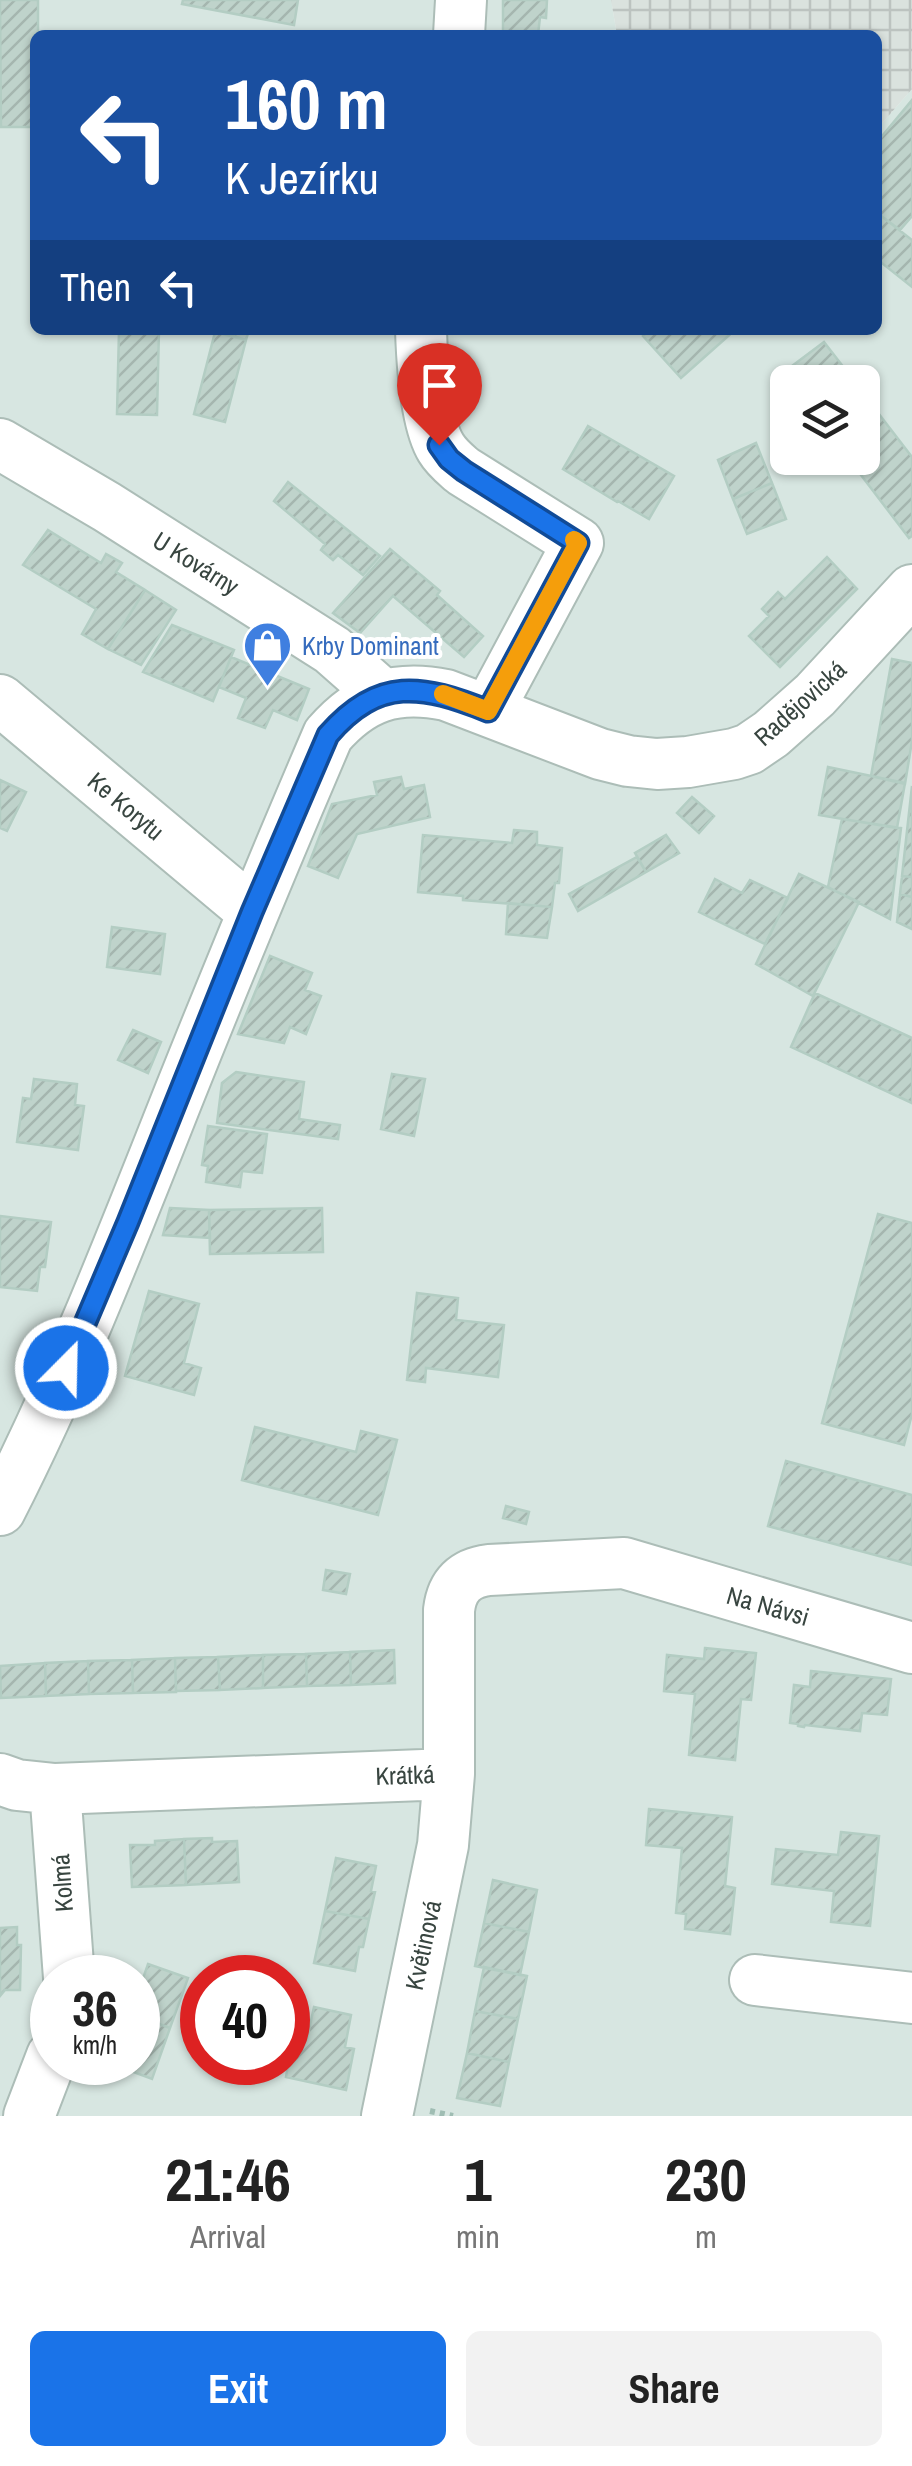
<!DOCTYPE html>
<html lang="en">
<head>
<meta charset="utf-8">
<style>
  :root { --surface:#fff; --page:#f2f2f2; --text:#222; --muted:#767676; --accent:#1a73e8 }
  body { margin:0; font-family:"Archivo Narrow",sans-serif; background:var(--page); color:var(--text); height:100vh; display:flex; flex-direction:column; font-size:38px; white-space:nowrap }
  * { box-sizing:border-box; margin:0 }
  p { font-size:32px; color:var(--muted) }
  .icon { flex:none; width:55px; height:55px; fill:none; stroke:currentColor; stroke-width:2; stroke-linecap:round; stroke-linejoin:round }
  .map { position:relative; height:2116px; overflow:hidden }
  .drawer { display:flex; flex-direction:column; background:var(--surface); flex:1 }
  .drawer>* { flex:none }
  .banner { position:absolute; left:30px; top:30px; width:852px; height:305px; border-radius:15px; box-shadow:0 2px 8px #0004; background:#1a4fa0; color:#fff; overflow:hidden }
  .controls { position:absolute; left:770px; top:365px; display:grid; gap:20px }
  .controls a { display:grid; place-items:center; width:110px; height:110px; border-radius:15px; background:var(--surface); box-shadow:0 2px 8px #0004; font-size:50px }
  .speed { position:absolute; left:30px; top:1955px; display:flex; gap:20px; font-size:50px; font-weight:700; text-align:center }
  .speed>* { display:grid; place-content:center; width:130px; height:130px; border-radius:50%; background:var(--surface); box-shadow:0 2px 8px #0004; line-height:1 }
  .speed small { font-size:25px; font-weight:400 }
  .speed .limit { border:15px solid #d22; background:#fff; color:#111 }
  .pin { position:absolute; display:grid; place-items:center; width:85px; height:85px; color:#fff; margin:-102px -42px; border-radius:50% 50% 50% 0; rotate:-45deg; box-shadow:0 0 10px #0007 }
  .pin .icon { rotate:45deg }
  .me { position:absolute; width:110px; margin:-55px; rotate:23deg; stroke-linejoin:round; filter:drop-shadow(0 0 8px #0008) }
  .turn { display:flex; align-items:center; gap:35px; height:210px; padding:0 30px; font-size:45px }
  .turn .icon { width:130px; height:130px; stroke-width:2.5 }
  .turn b { display:block; font-size:70px; line-height:85px }
  .then { display:flex; align-items:center; height:95px; padding:0 30px; background:#0003; gap:20px; font-size:38px }
  .eta { display:flex; justify-content:space-evenly; align-items:center; height:170px; text-align:center }
  .eta b { font-size:60px; font-weight:700; line-height:70px }
  .cta { display:flex; gap:20px; margin-top:auto; padding:20px 30px }
  .cta a { flex:1; height:115px; border-radius:15px; background:var(--accent); color:#fff; font-size:40px; font-weight:700; line-height:115px; text-align:center }
  .cta a+a { background:var(--page); color:var(--text) }
  .map>svg:first-child { display:block }
</style>
</head>
<body>
<div class="map">
<svg width="912" height="2116" viewBox="0 0 912 2116">
  <defs>
    <pattern id="industrial-grid" width="8" height="8" patternUnits="userSpaceOnUse" patternTransform="scale(2.5)"><rect width="8" height="8" fill="#dae2de"/><path d="M0 4h8M4 0v8" fill="none" stroke="#bcc3c0"/></pattern>
    <pattern id="building-hatch" width="6" height="6" patternUnits="userSpaceOnUse" patternTransform="scale(2.5)"><rect width="6" height="6" fill="#bfd3cb"/><path d="M-1 1l2-2M0 6l6-6M5 7l2-2" fill="none" stroke="#a5b6af"/></pattern>
  </defs>
  <rect width="100%" height="100%" fill="#e9f2ef"/>
  <path fill="#d7e6e1" fill-rule="evenodd" d="M0 0H611L617 35H35V330H878V128L912 89V2116H0ZM788 382H862V458H788ZM52 1978H138V2062H52ZM202 1978H288V2062H202Z"/>
  <path fill="url(#industrial-grid)" d="M611 0H912V89L878 128V35H617Z"/>
  <path fill="url(#building-hatch)" stroke="#b3cdc3" stroke-width="2.5" d="M0 0H38V35H35V127H1Z
    M183 0H298L294 25 182 4Z
    M503 0H547L546 18 540 17 538 35 503 32Z
    M912 100V216L900 230 880 215 878 218V141Z
    M880 215 912 240V287L878 260V218Z
    M119 330H159L157 415 117 414Z
    M215 330H249L246 340Z
    M649 330H735L681 378 643 336Z
    M215 332 246 340 225 422 194 414Z
    M824 342 855 382H792L784 372Z
    M862 392 912 457V536L909 538 848 458H862Z
    M588 426 674 476 649 519 618 501 617 502 563 469Z
    M756 443 772 483 733 499 718 460Z
    M288 482 380 556 363 575 338 555 333 560 321 550 325 544 274 501Z
    M772 483 786 519 747 534 733 499Z
    M48 530 101 563 106 554 122 563 116 572 145 590 108 649 82 634 96 609 23 565Z
    M390 549 440 591 437 595 483 636 464 657 393 596 360 633 333 613Z
    M827 557 857 589 780 667 749 636 769 616 762 609 778 592 785 599Z
    M145 590 176 610 141 665 108 649Z
    M172 625 234 650 213 701 143 672Z
    M231 657 309 689 297 720 273 710 265 728 238 718 246 698 219 687Z
    M892 659 912 663V741L905 784 871 776Z
    M828 767 905 783 897 828 819 815Z
    M401 777 404 789 424 785 430 817 357 834 338 878 308 866 332 804 377 795 374 782Z
    M0 780 26 792 7 831 0 828Z
    M912 786V877L902 876Z
    M692 797 714 816 699 833 677 813Z
    M842 819 901 828 890 919 828 887Z
    M514 830 537 832V845L562 848 559 883H555L552 907 463 900V896L418 892 423 835 512 843Z
    M666 835 679 853 646 872 635 853Z
    M637 857 646 872 578 911 569 894Z
    M799 874 859 902 813 996 756 964Z
    M902 876 912 877V897L900 894Z
    M715 879 742 893 750 880 788 898 765 944 699 912Z
    M900 894 912 897V929L897 922Z
    M508 903 552 907 547 938 506 934Z
    M112 927 165 934 160 974 107 967Z
    M270 956 312 973 305 990 321 996 306 1034 290 1027 284 1043 238 1034Z
    M815 993 912 1038V1103L791 1047Z
    M133 1030 161 1042 148 1073 118 1060Z
    M236 1072 304 1082 299 1119 340 1125 338 1139 217 1123 222 1083Z
    M392 1074 425 1079 414 1136 381 1129Z
    M34 1079 77 1084 75 1105 84 1106 78 1150 17 1142 23 1098 31 1099Z
    M208 1126 267 1134 262 1173 242 1171 240 1187 206 1182 208 1166 202 1165Z
    M170 1208 209 1210 210 1238 163 1235Z
    M322 1208 323 1252 210 1254 209 1210Z
    M878 1214 912 1223V1414L904 1445 822 1423Z
    M0 1216 51 1222 45 1267H40L37 1291 0 1287Z
    M149 1291 199 1304 184 1363 201 1368 194 1395 125 1376Z
    M417 1293 458 1298 456 1320 504 1325 498 1377 426 1368 425 1382 407 1380Z
    M255 1427 356 1452 361 1431 397 1440 378 1515 242 1480Z
    M786 1461 912 1495V1565L768 1526Z
    M506 1506 529 1512 526 1524 503 1518Z
    M326 1570 350 1574 346 1594 323 1590Z
    M705 1648 756 1653 751 1700 741 1699 735 1760 689 1755 695 1694 664 1691 667 1655 704 1659Z
    M394 1650 395 1683 351 1685 350 1652Z
    M350 1652 351 1685 307 1686 306 1654Z
    M306 1654 307 1686 263 1688V1655Z
    M263 1655V1688L220 1690 218 1657Z
    M218 1657 220 1690 176 1691 175 1658Z
    M175 1658 176 1692 133 1693 132 1660Z
    M132 1660 133 1693 89 1694 88 1661Z
    M88 1661 89 1694 46 1696 45 1663Z
    M45 1663 46 1696 1 1698 0 1666Z
    M811 1671 891 1679 887 1715 862 1713 860 1731 805 1725 804 1727 798 1726V1724L790 1723 794 1685 810 1687Z
    M649 1809 732 1817 725 1886 735 1888 730 1934 685 1929 686 1914 676 1913 682 1848 646 1845Z
    M841 1832 879 1836 870 1926 831 1922 834 1891 772 1884 776 1849 838 1855Z
    M212 1838V1842L237 1841 239 1882 186 1885 184 1839Z
    M184 1839 186 1885 132 1887 130 1845H155V1841Z
    M336 1858 376 1866 371 1891 375 1892 369 1919 325 1911Z
    M493 1880 537 1890 529 1932 484 1923Z
    M325 1911 369 1919 363 1947H359L355 1971 314 1963Z
    M484 1923 529 1932 520 1975 475 1966Z
    M17 1927V1945H21L20 1990H5L0 1996V1928Z
    M148 1964 188 1978 170 2028 138 2016V1993Z
    M484 1967 527 1976 518 2019 475 2011Z
    M314 2007 351 2015 345 2047 354 2049 346 2090 286 2077 289 2059 288 2035 307 2039Z
    M475 2011 518 2019 509 2062 467 2053Z
    M138 2016 170 2028 152 2079 112 2064 138 2062Z
    M467 2053 509 2062 500 2106 457 2098Z"/>
  <g fill="none" stroke-linecap="round" stroke-linejoin="round">
    <defs>
      <path id="minor" d="M459 35 461 0
        M421 330C422 361 425 422 441 448 447 458 455 464 463 471L578 543 488 711
        M0 444 107 507 332 650 383 695
        M0 700 252 911
        M0 1510C69 1375 124 1233 180 1092 228 972 277 854 328 735 362 696 395 685 446 695L600 754 628 761 657 764 688 762 734 754 749 749 771 734 815 695 912 590
        M0 1779 17 1785 55 1789 449 1774
        M55 1789 69 1978
        M755 1980 912 1998
        M29 2116 52 2056
        M387 2116 443 1845 449 1774V1610C452 1585 465 1573 489 1570L624 1563 912 1648"/>
    </defs>
    <use href="#minor" stroke="#acbdb7" stroke-width="54"/>
    <path stroke="#9fbdb3" stroke-width="6" stroke-dasharray="5 5" stroke-linecap="butt" d="M430 2111 453 2116"/>
    <use href="#minor" stroke="#fff" stroke-width="50"/>
  </g>
  <g fill="none" stroke-linecap="round" stroke-linejoin="round">
    <defs>
      <path id="route" d="M66 1368 128 1222 252 912 328 735C379 676 422 685 488 711L578 543 464 471 449 459 439 445"/>
    </defs>
    <use href="#route" stroke="#114b97" stroke-width="25"/>
    <use href="#route" stroke="#1a73e8" stroke-width="18"/>
    <path stroke="#f59e0b" stroke-width="18" d="M443 694 488 711 578 543 574 540"/>
  </g>
  <defs>
    <symbol id="shop-pin" viewBox="-11 -11 22 30"><path d="M0 17L-7.5 6A9.5 9.5 0 1 1 7.5 6Z" fill="#3f7fe0" stroke="#fff"/><path d="M-5-2.5h2.3a2.7 3.5 0 0 1 5.4 0H5L5.5 6h-11ZM-1.5-2.5h3a1.5 2.3 0 0 0-3 0Z" fill="#fff"/></symbol>
  </defs>
  <g fill-rule="evenodd">
    <use href="#shop-pin" x="240" y="618" width="55" height="75"/>
  </g>
  <g text-anchor="middle" stroke-width="8" stroke-linejoin="round" paint-order="stroke">
    <g font-size="25" fill="#384540" stroke="#fff">
      <text transform="translate(196 563) rotate(32)" y="9">U Kovárny</text>
      <text transform="translate(800 703) rotate(-42)" y="9">Radějovická</text>
      <text transform="translate(126 806) rotate(40)" y="9">Ke Korytu</text>
      <text transform="translate(768 1606) rotate(16)" y="9">Na Návsi</text>
      <text transform="translate(405 1775) rotate(-2)" y="9">Krátká</text>
      <text transform="translate(62 1883) rotate(-94)" y="9">Kolmá</text>
      <text transform="translate(423 1945) rotate(-78)" y="9">Květinová</text>
    </g>
    <g font-size="25" fill="#366cbe" stroke="#fff" text-anchor="start">
      <text x="302" y="655">Krby Dominant</text>
    </g>
  </g>
</svg>
<div class="controls">
<a><svg class="icon" aria-label="layers" viewBox="0 0 24 24"><path d="M12 4l9 5-9 5-9-5zM3 14l9 5 9-5"/></svg></a>
</div>
<div class="speed"><div>36<small>km/h</small></div><div class="limit">40</div></div>
<div class="pin" style="left:439px;top:445px;background:#d93025"><svg class="icon" aria-label="arrive" viewBox="0 0 24 24"><path d="M6 21V4h12l-3 4 3 4H6"/></svg></div>
<svg class="me" style="left:66px;top:1368px" viewBox="-20 -20 40 40"><circle r="17" fill="#1a73e8" stroke="#fff" stroke-width="3"/><path d="M0-11L8 9 0 5-8 9z" fill="#fff"/></svg>
<div class="banner">
<div class="turn"><svg class="icon" aria-label="left" viewBox="0 0 24 24"><path d="M17 20v-9H6M10 6l-5 5 5 5"/></svg><div><b>160 m</b>K Jezírku</div></div>
<div class="then">Then<svg class="icon" aria-label="left" viewBox="0 0 24 24"><path d="M17 20v-9H6M10 6l-5 5 5 5"/></svg></div>
</div>
</div>
<section class="drawer">
<div class="eta">
<div><b>21:46</b><p>Arrival</p></div>
<div><b>1</b><p>min</p></div>
<div><b>230</b><p>m</p></div>
</div>
<div class="cta"><a>Exit</a><a>Share</a></div>
</section>
</body>
</html>
